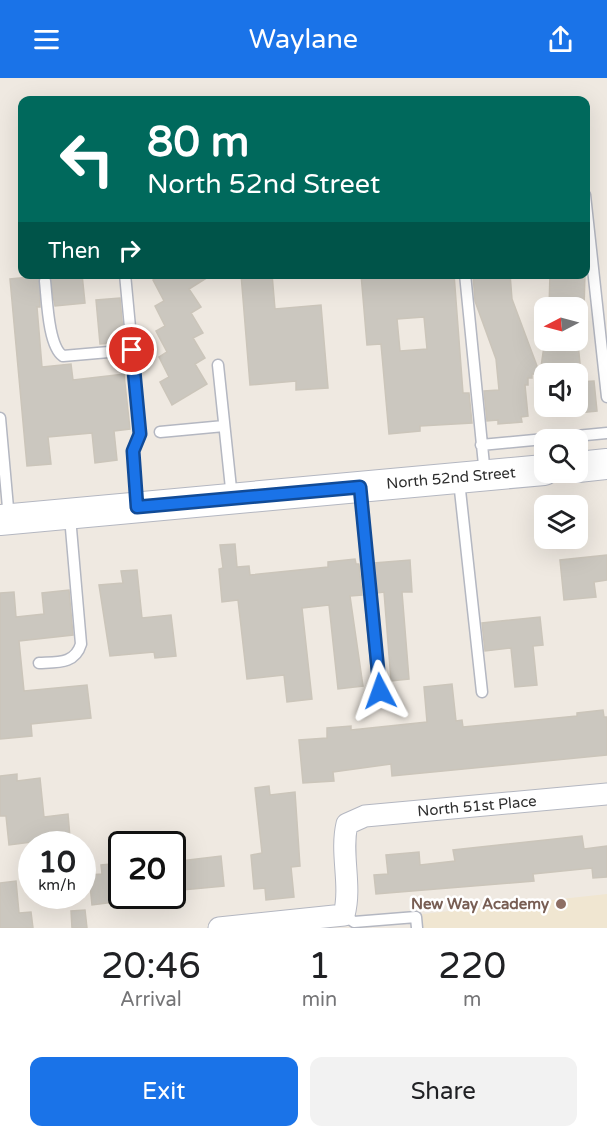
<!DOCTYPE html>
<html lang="en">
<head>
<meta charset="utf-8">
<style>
  :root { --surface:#fff; --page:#f2f2f2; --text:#202124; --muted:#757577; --accent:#1a73e8 }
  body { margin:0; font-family:"Varela Round",sans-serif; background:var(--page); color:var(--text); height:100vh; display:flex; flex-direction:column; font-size:22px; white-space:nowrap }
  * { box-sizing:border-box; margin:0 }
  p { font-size:20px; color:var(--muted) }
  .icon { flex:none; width:33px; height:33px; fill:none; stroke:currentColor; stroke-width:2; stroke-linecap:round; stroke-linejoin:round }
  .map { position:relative; height:850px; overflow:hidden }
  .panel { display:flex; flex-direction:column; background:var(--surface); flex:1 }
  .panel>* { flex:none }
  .top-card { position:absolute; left:18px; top:18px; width:572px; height:183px; border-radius:12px; box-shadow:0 6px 24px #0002; background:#00695c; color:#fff; overflow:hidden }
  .needle { width:39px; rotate:264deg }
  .buttons { position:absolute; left:534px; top:219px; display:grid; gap:12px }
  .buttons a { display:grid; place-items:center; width:54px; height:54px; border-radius:12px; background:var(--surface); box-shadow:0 6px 24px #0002; font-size:30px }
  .speed { position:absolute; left:18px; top:753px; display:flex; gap:12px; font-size:30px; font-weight:700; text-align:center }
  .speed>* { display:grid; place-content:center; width:78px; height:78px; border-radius:50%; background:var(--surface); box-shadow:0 6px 24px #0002; line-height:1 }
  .speed small { font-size:15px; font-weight:400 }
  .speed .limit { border:3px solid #111; border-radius:9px; background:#fff; color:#111 }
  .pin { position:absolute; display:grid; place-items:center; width:51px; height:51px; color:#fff; margin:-26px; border:3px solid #fff; border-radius:50%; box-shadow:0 2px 6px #0007 }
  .me { position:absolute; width:66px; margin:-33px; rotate:356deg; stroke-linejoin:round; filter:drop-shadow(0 0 4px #0008) }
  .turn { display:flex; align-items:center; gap:21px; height:126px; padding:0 30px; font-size:27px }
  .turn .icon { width:78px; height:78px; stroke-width:2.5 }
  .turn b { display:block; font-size:42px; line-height:51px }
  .then { display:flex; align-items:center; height:57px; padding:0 30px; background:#0003; gap:12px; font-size:22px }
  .eta { display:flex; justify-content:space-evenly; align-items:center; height:102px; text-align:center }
  .eta b { font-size:36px; font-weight:600; line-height:42px }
  .primary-button { display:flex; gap:12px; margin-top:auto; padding:12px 30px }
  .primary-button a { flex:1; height:69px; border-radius:12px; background:var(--accent); color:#fff; font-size:24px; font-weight:600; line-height:69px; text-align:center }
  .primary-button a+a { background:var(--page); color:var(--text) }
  header { display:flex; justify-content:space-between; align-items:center; height:78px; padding:0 30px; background:var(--accent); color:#fff; font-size:27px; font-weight:600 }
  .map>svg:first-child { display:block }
</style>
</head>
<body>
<header><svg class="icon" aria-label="menu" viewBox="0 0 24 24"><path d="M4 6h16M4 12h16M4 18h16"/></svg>Waylane<svg class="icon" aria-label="share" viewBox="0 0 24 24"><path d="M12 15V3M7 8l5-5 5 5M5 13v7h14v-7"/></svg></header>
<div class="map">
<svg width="607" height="850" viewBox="0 0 607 850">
  <rect width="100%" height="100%" fill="#efe9e1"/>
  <path fill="#f0e6d1" d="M607 816V850H423L422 836Z"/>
  <path fill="#cbc7bf" stroke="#cbc5ba" stroke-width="1.5" fill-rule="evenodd" d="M82 196 85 225 55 228 49 197Z
    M163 196H213L189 211 201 229 191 235 203 255 193 260 205 280 195 286 207 306 172 327 160 304 169 299 159 279 167 274 156 253 165 248 155 228 164 223 153 202Z
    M241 196H272L275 231 321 227 328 310 296 312V303L250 307Z
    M361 196H454L463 315H469L472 345 420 348V353L389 356 381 266 367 267ZM424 239 427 271 400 273 397 241Z
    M473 196H510L512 221 540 296H532V300H528V307H525L528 338 521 339 522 344 498 346V342L487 343 484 313 499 312 496 281 475 223Z
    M550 196H585L584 230H549Z
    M40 198V229H37L42 289 71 286 73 302 124 296 130 351 114 353 117 382 95 385 92 355 48 359 51 386 27 388 10 201Z
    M120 220 124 264 100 266 96 222Z
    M578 265 581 296H540L544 268Z
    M594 303 597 333 578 335V304Z
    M235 466 237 489 249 488 250 497 328 489V484L355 481 356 486H359L362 517 350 518 363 608 338 611 329 527 302 530 312 621 287 624 284 597 247 601 238 522 222 524 219 491 223 490 220 467Z
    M607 477V502L594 504 596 519 564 522 560 482Z
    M410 482 412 514H402L409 601 391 603 384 514 377 515 374 485Z
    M137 492 142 540 171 537 176 578 155 580 154 574 110 578 99 507 123 505 121 493Z
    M69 512 73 557 19 563 24 613 87 607 91 640 31 646 32 658 0 661V515L14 514 16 539 44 536 42 515Z
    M540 539 543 567 533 568 537 607 515 609 511 570 485 573 482 545Z
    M452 606 456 643 462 642 463 649 577 638V635L603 632 604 639H607V677L392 698 391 686 333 694 334 703 303 705 299 662 327 660V650L351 648V652L427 644 424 609Z
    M17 696V703L40 700 44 739 68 736 70 759 9 767 6 738H0V698Z
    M269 708 270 717 295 714 300 788 291 789 294 819 266 822 265 810 254 811 251 777 262 775 255 710Z
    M582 758 584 771 607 768V799L593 800 592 790 533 796 534 803 376 816 374 797 388 796 386 777 419 774 420 787 455 783 453 772Z
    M221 778 224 808 172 813V784Z
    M122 785V823L92 827 89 797 102 796 101 787Z
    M16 803 19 835 31 834 33 850H0V805Z
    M85 832 87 850H72L71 833Z"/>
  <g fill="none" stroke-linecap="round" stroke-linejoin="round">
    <defs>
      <path id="lane" d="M585 117 607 319
        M125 196 140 356 133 373 137 429
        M465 196 485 397
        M45 203C47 220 48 268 63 278L132 272
        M218 287 232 420
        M0 340 9 441
        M160 354 224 348
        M481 367 607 355
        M459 403 482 614
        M360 412 379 613
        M39 585C58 584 75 586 81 566L70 439
        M344 837 354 844 416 839 417 850"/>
      <path id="street" d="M219 850 344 837C352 807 340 776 347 746L365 738 607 716"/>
      <path id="secondary" d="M578 389 607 386
        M0 442 544 392"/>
    </defs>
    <use href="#lane" stroke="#b4b7c1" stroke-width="13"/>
    <use href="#street" stroke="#b4b7c1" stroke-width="23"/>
    <use href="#secondary" stroke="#b4b7c1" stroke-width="32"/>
    <use href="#lane" stroke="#fff" stroke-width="10"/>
    <use href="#street" stroke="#fff" stroke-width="21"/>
    <use href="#secondary" stroke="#fff" stroke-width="30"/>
  </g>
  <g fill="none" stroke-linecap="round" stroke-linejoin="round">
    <defs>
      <path id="route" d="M132 272 140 356 133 373 137 429 360 409 380 613"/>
    </defs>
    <use href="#route" stroke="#114b97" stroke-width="15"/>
    <use href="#route" stroke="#1a73e8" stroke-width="10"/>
  </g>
  <circle fill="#8d6e63" stroke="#fff" stroke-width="2" cx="561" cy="826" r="6"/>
  <g text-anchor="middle" stroke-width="5" stroke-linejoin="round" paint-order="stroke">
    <g font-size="15" fill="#2e2e2e" stroke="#fff">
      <text transform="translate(451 400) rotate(-5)" y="5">North 52nd Street</text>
      <text transform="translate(477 728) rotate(-5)" y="5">North 51st Place</text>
    </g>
    <g font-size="15" font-weight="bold" fill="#785e54" stroke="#fff" text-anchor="end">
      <text x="549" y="831">New Way Academy</text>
    </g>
  </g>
</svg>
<div class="buttons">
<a><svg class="needle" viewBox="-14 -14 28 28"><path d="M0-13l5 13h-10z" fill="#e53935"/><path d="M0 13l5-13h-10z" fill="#757577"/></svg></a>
<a><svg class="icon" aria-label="sound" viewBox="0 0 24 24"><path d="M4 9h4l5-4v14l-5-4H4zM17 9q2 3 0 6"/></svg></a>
<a><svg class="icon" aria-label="search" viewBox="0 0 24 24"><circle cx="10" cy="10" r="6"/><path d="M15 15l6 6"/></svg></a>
<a><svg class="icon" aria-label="layers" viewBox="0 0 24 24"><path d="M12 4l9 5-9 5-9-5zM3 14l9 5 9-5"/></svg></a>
</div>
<div class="speed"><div>10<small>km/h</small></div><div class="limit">20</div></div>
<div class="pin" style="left:132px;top:272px;background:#d93025"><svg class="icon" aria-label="arrive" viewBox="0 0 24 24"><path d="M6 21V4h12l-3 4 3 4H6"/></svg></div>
<svg class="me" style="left:380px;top:613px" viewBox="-20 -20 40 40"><path d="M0-17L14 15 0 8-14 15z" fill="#1a73e8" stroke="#fff" stroke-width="4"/></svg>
<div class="top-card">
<div class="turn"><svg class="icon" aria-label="left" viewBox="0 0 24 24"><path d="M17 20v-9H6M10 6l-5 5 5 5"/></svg><div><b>80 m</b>North 52nd Street</div></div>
<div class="then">Then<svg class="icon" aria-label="right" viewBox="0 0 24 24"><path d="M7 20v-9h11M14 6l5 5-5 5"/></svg></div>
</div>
</div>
<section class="panel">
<div class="eta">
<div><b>20:46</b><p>Arrival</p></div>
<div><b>1</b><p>min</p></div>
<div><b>220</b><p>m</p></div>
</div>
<div class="primary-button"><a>Exit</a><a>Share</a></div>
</section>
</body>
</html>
